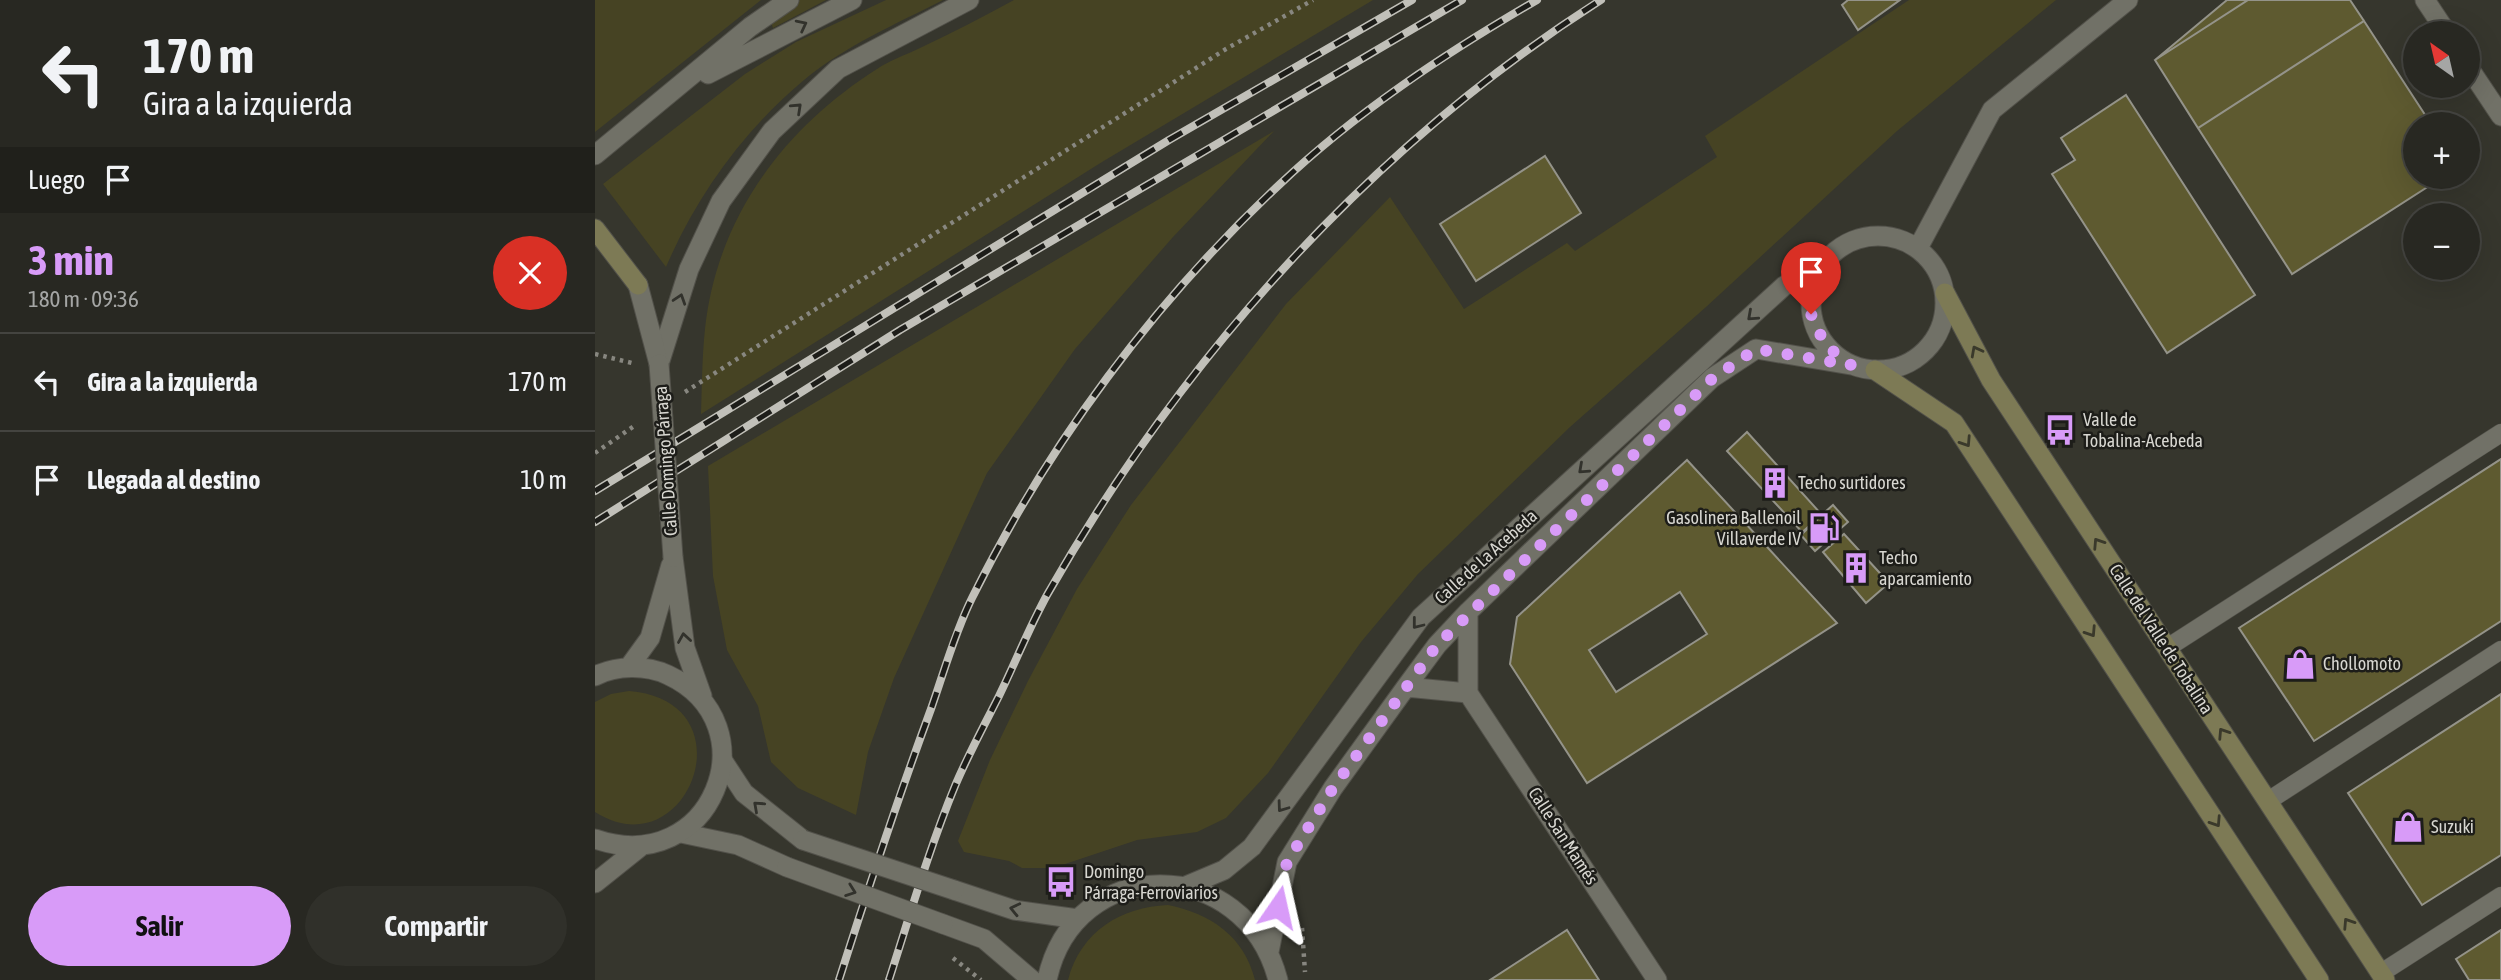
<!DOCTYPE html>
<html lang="es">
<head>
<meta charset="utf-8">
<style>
  :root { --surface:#282822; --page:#30302a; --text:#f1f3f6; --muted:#a5a6a5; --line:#444440; --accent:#d89bf8 }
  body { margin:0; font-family:"Asap Condensed",sans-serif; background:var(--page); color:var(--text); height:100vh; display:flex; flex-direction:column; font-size:26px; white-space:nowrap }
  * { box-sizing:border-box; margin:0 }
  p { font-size:23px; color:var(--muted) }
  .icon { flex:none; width:38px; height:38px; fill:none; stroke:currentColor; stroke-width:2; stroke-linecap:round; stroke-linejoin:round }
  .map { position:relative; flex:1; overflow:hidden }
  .details { display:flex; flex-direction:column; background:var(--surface); width:595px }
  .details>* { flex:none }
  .top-card { background:#282822; color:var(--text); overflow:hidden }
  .needle { width:46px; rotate:326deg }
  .fabs { position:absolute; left:1808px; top:21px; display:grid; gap:14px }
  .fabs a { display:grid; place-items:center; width:77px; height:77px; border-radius:50%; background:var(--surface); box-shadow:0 7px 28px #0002,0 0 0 2px var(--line); font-size:35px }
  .pin { position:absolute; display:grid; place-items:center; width:60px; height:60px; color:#fff; margin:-72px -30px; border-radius:50% 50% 50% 0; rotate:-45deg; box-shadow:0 0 7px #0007 }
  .pin .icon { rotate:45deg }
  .me { position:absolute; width:77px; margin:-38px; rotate:11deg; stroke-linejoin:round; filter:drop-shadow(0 0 5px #0008) }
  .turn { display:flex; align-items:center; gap:24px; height:147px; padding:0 28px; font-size:32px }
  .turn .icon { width:91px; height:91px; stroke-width:2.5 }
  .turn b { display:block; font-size:49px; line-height:60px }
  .then { display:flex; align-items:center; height:66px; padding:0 28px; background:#0003; gap:14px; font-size:26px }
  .round { display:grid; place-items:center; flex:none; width:74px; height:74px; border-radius:37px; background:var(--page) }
  .overview { display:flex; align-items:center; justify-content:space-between; height:119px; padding:0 28px }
  h1 { font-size:42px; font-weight:700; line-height:52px; color:var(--accent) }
  .action { display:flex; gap:14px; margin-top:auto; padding:14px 28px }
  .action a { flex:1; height:80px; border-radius:42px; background:var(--accent); color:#111; font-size:28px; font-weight:700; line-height:80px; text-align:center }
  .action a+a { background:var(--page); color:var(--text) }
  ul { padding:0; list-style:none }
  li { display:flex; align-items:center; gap:21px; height:98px; padding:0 28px; border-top:2px solid var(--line) }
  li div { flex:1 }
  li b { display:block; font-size:26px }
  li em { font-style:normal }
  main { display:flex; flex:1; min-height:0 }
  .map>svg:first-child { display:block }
</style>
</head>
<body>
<main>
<section class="details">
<div class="top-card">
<div class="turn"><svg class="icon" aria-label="left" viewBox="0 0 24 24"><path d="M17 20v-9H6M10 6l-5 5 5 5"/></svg><div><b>170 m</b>Gira a la izquierda</div></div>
<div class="then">Luego<svg class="icon" aria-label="arrive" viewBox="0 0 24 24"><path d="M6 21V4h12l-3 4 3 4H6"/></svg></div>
</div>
<div class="overview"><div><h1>3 min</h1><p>180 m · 09:36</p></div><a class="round" style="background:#d93025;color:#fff"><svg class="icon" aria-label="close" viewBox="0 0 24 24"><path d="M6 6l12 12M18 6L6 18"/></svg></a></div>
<ul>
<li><svg class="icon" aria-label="left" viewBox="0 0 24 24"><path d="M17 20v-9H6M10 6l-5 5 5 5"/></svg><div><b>Gira a la izquierda</b></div><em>170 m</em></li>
<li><svg class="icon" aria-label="arrive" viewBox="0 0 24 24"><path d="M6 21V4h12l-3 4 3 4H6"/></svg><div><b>Llegada al destino</b></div><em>10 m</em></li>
</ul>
<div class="action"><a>Salir</a><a>Compartir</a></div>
</section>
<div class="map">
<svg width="1906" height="980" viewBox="0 0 1906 980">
  <rect width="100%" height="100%" fill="#36362d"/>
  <path fill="#464323" d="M0 0H166L0 132Z
    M205 0H231L178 28 176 22Z
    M291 0H348C301 24 250 46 209 80 149 130 102 195 71 267L8 184 150 74 201 42Z
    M419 0H778L507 162 106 414C107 386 107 357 110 329 122 217 189 128 282 69 295 60 311 55 325 48 357 33 388 17 419 0Z
    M1314 0H1461L1302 131 1111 307 975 427 823 574 766 642 673 773 631 818 602 832 542 840 458 868H427L414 861 369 852 363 841 395 760 433 681 482 589 536 505 691 304 795 197 869 309 972 243 980 251 1122 157 1110 136Z
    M679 131 578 237 480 349 392 473 299 678 273 752 261 815 203 788 176 762 163 706 132 650 118 576 113 466Z
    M34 691C157 701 93 871 0 812V702L16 694Z
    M573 905C616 914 649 936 660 980H473C486 931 526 907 573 905Z"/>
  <path fill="#5e5a30" stroke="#949389" stroke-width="2" fill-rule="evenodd" d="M1253 0H1305L1263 30 1247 5Z
    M1632 0H1653L1560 60Z
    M1653 0H1755L1769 21 1603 128 1560 60Z
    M1769 21 1836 124H1820V177H1848L1697 274 1603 128Z
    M1531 95 1660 295 1572 353 1457 174 1480 160 1466 138Z
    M950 156 986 213 881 281 845 224Z
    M1152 432 1227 515 1208 533 1132 451Z
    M1906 459V621L1719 741 1644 628Z
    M1092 460 1242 623 992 783 915 664 922 617ZM1085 592 1112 634 1021 692 994 650Z
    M1238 505 1253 522 1220 551 1205 534Z
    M1249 534 1294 583 1271 603 1228 552Z
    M1906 694V855L1827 905 1753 793Z
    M972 930 1004 980H895Z
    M1906 930V980H1874L1861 959Z"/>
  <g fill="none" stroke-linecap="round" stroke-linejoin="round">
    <defs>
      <path id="service" d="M1572 648 1906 433
        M1673 801 1906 650
        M1786 973 1906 896"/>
      <path id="minor" d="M1830 0 1852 33
        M1872 65 1906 116
        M113 74 257 0
        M0 155 155 27 194 0
        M1216 303a67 67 0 1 1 134 0a67 67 0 1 1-134 0Z
        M1323 248 1397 110 1533 0
        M64 364 94 269 126 201 177 131 243 69 374 0
        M873 612V693L1062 980
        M811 687 873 693
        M128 761 149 793 208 840
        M86 833 143 845 192 867
        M591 886 629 870 657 847 826 617 1189 286 1231 261
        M359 890 419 910 483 919
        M348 924 389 939 437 980
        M674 952 692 862 738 788 811 687 842 645 873 612 1117 378 1161 349 1256 365
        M452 980C479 853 650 853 683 980"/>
      <path id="tertiary" d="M43 285 64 364
        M78 557 90 648 107 696
        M34 667 55 638 76 565
        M0 676C22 665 51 665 73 675 178 724 117 879 0 839
        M0 883 45 847"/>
      <path id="secondary" d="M0 229 43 285
        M1350 293 1396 380 1790 980
        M1280 370 1359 423 1724 980"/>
    </defs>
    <use href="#service" stroke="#52514a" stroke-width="19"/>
    <use href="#minor" stroke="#52514a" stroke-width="21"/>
    <use href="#tertiary" stroke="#52514a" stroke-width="21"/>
    <use href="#secondary" stroke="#52514a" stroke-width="21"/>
    <path stroke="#888780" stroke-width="4.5" stroke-dasharray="3.5 5" stroke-linecap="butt" d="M0 354 37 363
      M90 392 631 49 718 0
      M0 453 42 424
      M707 928 710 972
      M358 958 386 980"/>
    <use href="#service" stroke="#717167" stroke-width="18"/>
    <use href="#minor" stroke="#717167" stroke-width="19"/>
    <use href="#tertiary" stroke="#717167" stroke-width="19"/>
    <use href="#secondary" stroke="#7d7a55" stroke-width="19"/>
    <defs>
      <path id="rail" d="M0 491 574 140 817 0
        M0 522 305 330 867 0
        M244 980C273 889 303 798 336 709 349 672 360 632 377 598 454 443 559 302 684 185 761 112 851 53 942 0
        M294 980C315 915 334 849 360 786 373 755 389 726 404 696 420 663 434 628 452 595 587 358 775 147 1006 0"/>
    </defs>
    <use href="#rail" stroke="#c1c0b9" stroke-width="8"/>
    <use href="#rail" stroke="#1d1d19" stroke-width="5" stroke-dasharray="16" stroke-linecap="butt"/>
    <defs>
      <path id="minor-bridge" d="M208 840 359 890
        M192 867 348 924"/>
      <path id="tertiary-bridge" d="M64 364 78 557"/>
    </defs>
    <use href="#minor-bridge" stroke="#52514a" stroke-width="21" stroke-linecap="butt"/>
    <use href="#tertiary-bridge" stroke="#52514a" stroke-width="21" stroke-linecap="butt"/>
    <use href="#minor-bridge" stroke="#717167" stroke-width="19"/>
    <use href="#tertiary-bridge" stroke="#717167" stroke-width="19"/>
  </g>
  <defs><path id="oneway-chevron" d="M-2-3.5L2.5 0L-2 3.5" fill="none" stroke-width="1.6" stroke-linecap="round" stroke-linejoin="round" transform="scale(1.75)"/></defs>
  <g stroke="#32322c">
    <use href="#oneway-chevron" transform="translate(207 25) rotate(-27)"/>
    <use href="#oneway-chevron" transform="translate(202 108) rotate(-43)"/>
    <use href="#oneway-chevron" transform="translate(85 299) rotate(-72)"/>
    <use href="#oneway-chevron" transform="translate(1157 316) rotate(138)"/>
    <use href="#oneway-chevron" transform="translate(988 469) rotate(138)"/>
    <use href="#oneway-chevron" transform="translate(822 624) rotate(128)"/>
    <use href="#oneway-chevron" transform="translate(89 638) rotate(-99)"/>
    <use href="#oneway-chevron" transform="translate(163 806) rotate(-138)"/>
    <use href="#oneway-chevron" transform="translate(687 807) rotate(126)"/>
    <use href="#oneway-chevron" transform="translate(256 891) rotate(20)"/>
    <use href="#oneway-chevron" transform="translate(420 909) rotate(-167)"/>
  </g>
  <g stroke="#3a392b">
    <use href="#oneway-chevron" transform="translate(1381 351) rotate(-118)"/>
    <use href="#oneway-chevron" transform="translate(1371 442) rotate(57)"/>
    <use href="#oneway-chevron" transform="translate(1503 543) rotate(-123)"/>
    <use href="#oneway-chevron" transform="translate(1496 632) rotate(57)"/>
    <use href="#oneway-chevron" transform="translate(1628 733) rotate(-123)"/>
    <use href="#oneway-chevron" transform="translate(1621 822) rotate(57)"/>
    <use href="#oneway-chevron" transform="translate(1753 923) rotate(-123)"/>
  </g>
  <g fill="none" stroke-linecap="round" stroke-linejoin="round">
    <path stroke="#d89bf8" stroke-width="12" stroke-dasharray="0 21.6" d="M683 907 692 862 738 788 842 645 1117 379 1161 349 1256 365C1234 351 1225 338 1216 314"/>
  </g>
  <defs>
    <symbol id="bus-bare" viewBox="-9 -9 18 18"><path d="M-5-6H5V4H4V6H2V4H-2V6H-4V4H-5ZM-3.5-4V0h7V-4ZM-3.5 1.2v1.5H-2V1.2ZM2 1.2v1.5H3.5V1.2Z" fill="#d89bf8" stroke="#1d1d19" stroke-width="2.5" paint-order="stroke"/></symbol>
    <symbol id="building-bare" viewBox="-9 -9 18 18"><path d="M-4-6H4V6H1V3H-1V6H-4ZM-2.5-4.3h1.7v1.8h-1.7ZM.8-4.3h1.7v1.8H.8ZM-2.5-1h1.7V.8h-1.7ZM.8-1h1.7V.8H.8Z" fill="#d89bf8" stroke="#1d1d19" stroke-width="2.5" paint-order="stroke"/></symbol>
    <symbol id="fuel-bare" viewBox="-9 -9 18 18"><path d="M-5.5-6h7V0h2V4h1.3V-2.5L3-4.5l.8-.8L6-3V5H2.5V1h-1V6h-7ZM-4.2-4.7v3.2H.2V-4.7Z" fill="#d89bf8" stroke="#1d1d19" stroke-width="2.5" paint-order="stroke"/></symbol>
    <symbol id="shop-bare" viewBox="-9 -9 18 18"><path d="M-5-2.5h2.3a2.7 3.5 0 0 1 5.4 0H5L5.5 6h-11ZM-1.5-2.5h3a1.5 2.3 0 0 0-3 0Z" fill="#d89bf8" stroke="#1d1d19" stroke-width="2.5" paint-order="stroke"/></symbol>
  </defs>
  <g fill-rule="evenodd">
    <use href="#bus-bare" x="1443" y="408" width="44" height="44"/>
    <use href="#building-bare" x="1158" y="461" width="44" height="44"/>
    <use href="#fuel-bare" x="1207" y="506" width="44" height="44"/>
    <use href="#building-bare" x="1239" y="546" width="44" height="44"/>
    <use href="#shop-bare" x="1683" y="642" width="44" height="44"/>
    <use href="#shop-bare" x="1791" y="805" width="44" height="44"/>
    <use href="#bus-bare" x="444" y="860" width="44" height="44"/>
  </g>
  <g text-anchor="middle" stroke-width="5" stroke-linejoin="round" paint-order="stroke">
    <g font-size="18" fill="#d8d7d1" stroke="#1d1d19" text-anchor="start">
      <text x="1488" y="426">Valle de<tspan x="1488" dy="21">Tobalina-Acebeda</tspan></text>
      <text x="1203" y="489">Techo surtidores</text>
      <text x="1206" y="524" text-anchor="end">Gasolinera Ballenoil<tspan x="1206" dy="21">Villaverde IV</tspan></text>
      <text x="1284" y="564">Techo<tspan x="1284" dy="21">aparcamiento</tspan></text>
      <text x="1728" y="670">Chollomoto</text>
      <text x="1836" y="833">Suzuki</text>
      <text x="489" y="878">Domingo<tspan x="489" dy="21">Párraga-Ferroviarios</tspan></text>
    </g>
    <g font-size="18" fill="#d8d7d1" stroke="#1d1d19">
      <text transform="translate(71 461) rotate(-94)" y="6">Calle Domingo Párraga</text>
      <text transform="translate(891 557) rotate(-42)" y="6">Calle de La Acebeda</text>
      <text transform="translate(1566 639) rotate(57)" y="6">Calle del Valle de Tobalina</text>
      <text transform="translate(968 836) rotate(57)" y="6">Calle San Mamés</text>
    </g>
  </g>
</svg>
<div class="fabs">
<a><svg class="needle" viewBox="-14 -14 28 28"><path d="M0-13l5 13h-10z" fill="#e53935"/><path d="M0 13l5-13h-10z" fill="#a5a6a5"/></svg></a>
<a>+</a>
<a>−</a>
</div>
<div class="pin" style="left:1216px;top:314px;background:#d93025"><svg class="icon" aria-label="arrive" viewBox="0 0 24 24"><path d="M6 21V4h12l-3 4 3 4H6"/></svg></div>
<svg class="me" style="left:683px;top:907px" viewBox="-20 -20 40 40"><path d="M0-17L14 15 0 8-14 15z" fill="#d89bf8" stroke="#fff" stroke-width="4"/></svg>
</div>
</main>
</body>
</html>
